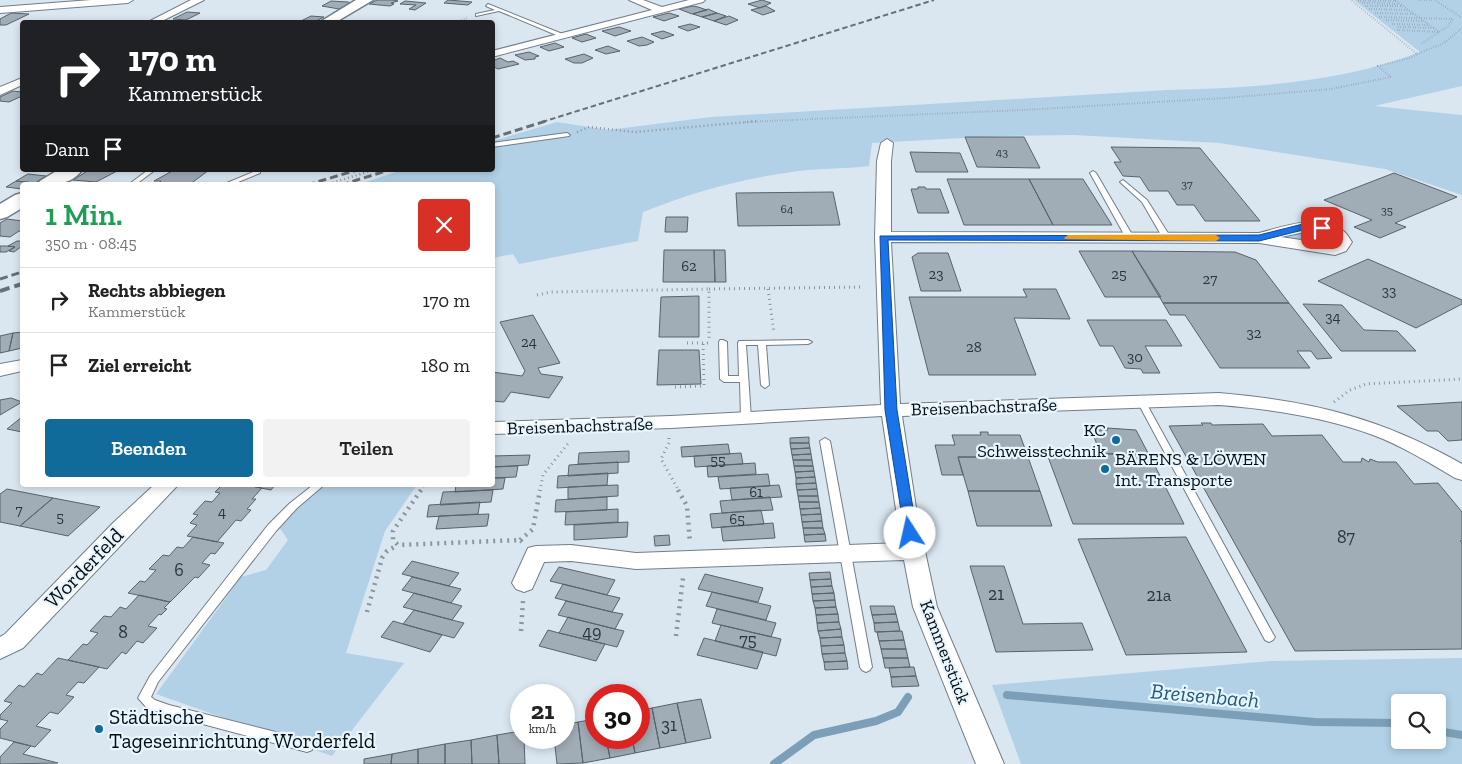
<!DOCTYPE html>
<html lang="de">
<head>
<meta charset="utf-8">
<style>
  :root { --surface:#fff; --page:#f2f2f2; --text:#222; --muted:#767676; --line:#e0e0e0; --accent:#106a9a }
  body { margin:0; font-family:"Zilla Slab",serif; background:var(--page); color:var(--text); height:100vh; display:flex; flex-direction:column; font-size:19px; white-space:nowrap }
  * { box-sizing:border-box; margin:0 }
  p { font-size:16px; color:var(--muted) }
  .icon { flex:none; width:28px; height:28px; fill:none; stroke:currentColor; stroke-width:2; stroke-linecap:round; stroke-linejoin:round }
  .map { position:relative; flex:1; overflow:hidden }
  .drawer { position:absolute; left:20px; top:182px; width:475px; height:305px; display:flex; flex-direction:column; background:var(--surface); border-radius:5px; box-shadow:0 2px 8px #0003 }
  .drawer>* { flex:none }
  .hud { position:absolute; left:20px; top:20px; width:475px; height:152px; border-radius:5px; box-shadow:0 2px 8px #0003; background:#202124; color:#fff; overflow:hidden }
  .buttons { position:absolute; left:1391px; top:694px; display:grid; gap:10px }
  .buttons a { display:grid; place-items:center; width:55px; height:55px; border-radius:5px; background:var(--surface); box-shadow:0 2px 8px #0003; font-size:25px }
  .speed { position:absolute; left:510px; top:684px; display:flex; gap:10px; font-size:25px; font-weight:700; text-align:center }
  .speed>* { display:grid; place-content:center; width:65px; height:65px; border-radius:50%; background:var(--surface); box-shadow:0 2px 8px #0003; line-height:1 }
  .speed small { font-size:12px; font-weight:400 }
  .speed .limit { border:8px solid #d22; background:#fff; color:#111 }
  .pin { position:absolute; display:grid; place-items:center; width:42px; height:42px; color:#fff; margin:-21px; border-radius:10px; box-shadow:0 2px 8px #0006 }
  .me { position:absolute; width:55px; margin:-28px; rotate:350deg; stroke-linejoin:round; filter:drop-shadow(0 0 4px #0008) }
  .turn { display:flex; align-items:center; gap:18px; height:105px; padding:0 25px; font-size:22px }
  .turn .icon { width:65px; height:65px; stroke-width:2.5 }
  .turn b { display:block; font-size:35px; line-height:42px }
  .then { display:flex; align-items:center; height:48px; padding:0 25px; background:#0003; gap:10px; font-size:19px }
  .round { display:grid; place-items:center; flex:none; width:52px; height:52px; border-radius:5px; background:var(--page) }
  .overview { display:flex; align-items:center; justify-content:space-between; height:85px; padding:0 25px }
  h1 { font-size:30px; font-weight:600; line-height:38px; color:#1e9e55 }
  .primary-button { display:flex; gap:10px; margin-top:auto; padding:10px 25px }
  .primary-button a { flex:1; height:58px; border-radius:5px; background:var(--accent); color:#fff; font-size:20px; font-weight:600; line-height:58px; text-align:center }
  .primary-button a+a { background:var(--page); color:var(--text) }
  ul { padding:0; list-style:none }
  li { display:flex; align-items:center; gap:15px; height:65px; padding:0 25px; border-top:1px solid var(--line) }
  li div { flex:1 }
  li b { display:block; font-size:19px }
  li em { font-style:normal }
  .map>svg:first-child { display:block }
</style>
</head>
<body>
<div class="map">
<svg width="1462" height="764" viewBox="0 0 1462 764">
  <rect width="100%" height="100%" fill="#dae7f1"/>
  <path fill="#b2d1e7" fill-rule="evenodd" d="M1354 0H1462V86L1374 106 1462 115V195L1385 169 1219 143 1074 135 999 136 872 143 869 166C845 169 822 168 799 171 744 178 695 191 643 212L638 241 519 264 513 254 493 258 492 185H366L363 183 402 170H492L493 141 557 122 608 130 711 117 1167 90C1251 88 1340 83 1420 52Z
    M1310 231C1319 232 1332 233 1334 242L1328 245 1279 238Z
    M326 485H417L385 531 346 653 404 663 332 756 156 694 241 577 266 570 288 540 279 527 300 506Z
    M1462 658V764H1021L992 685 1270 661ZM1400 702H1438V740H1400Z"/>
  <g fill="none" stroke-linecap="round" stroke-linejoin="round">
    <path stroke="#7c9fb7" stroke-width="8" d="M1007 695 1315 722 1400 723
      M1438 731 1462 735
      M774 764 814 735 876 721 898 712 908 697"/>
  </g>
  <path fill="#a0acb6" stroke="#58636c" d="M377 0H393L398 1 391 3 394 4 390 6 369 4Z
    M448 0 472 2 468 5 444 3Z
    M762 0 771 3 760 8 748 4Z
    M331 1 348 2 350 3 339 9 322 6Z
    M405 1 426 3 415 10 409 9 416 5 400 4Z
    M693 6 698 7 707 10 692 14 679 9Z
    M766 6 775 11 763 15 751 10Z
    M708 9 717 13 702 17 693 14Z
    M187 12 200 13 186 20 173 19Z
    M11 13 29 14 6 25H0V19Z
    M669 13 679 16 664 21 653 17Z
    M717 13 726 16 714 21 702 17Z
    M311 16 324 17 314 22H299Z
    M729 16 738 20 726 25 714 21Z
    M690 24 700 27 688 31 678 27Z
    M619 27 631 31 615 36 602 31Z
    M663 31 674 35 662 39 651 34Z
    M586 34 596 38 582 42 572 38Z
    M642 37 654 42 647 45 639 46 627 41Z
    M555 43 564 47 549 51 540 47Z
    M608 46 620 51 606 54 595 50Z
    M529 52 539 56 535 57V59L525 60 515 55Z
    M584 54 593 58 582 63H574L565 59Z
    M500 58 508 62 513 61 519 64 498 69 492 66V61Z
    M13 91 22 92V96L9 102 0 101V97Z
    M965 137H1024L1040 168 977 167Z
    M1111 147 1200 148 1260 221H1205L1194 205H1177L1168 191H1149L1140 177 1123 176 1114 162H1121Z
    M910 152 960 153 968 172H916Z
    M89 170H119L96 182 73 180Z
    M174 170H209L189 185H156L161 181H154Z
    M1394 173 1457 197 1395 223 1406 227 1380 238 1354 227 1372 220 1324 200Z
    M28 174 46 176 35 183 16 181Z
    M947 179H1029L1053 225H964Z
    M1029 179H1083L1112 225H1053Z
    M16 181 35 183 31 185H22V189L6 187Z
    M918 187H925L926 189H940L949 213H918L911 189H918Z
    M833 192 840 225 738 226 736 193Z
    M666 217H688L687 232H665Z
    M7 219 22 221V232L19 231 10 237 0 236V223Z
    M17 241H22V246L14 252 9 251 15 247 8 246Z
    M0 246H8L15 247 6 252H0Z
    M664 250H714L715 282H663Z
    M714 250H725L726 282H715Z
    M1079 251H1132L1161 297H1105Z
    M1132 251 1235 252 1256 260 1289 303H1163Z
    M918 253H948L961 291H921L912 257Z
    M1368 259 1462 300V304L1416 328 1318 281Z
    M1023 289H1056L1070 319 1014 318 1036 375H929L909 297H1027Z
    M699 296V337H659L661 297Z
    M1163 303H1289L1332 358 1317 359 1311 351H1297L1310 368H1220L1185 315H1170Z
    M1303 304 1342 305 1364 330 1397 331 1416 351H1341Z
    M533 315 560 363 538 368 541 374 563 377 549 398 511 392 504 402 492 401V372L522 376 525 371 500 322Z
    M1087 320H1166L1182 346H1145L1160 373H1143L1141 369 1125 368 1113 346H1100Z
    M22 332V348L9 351 13 333Z
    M13 333 9 351 0 353V336Z
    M659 350H699L701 384 657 385Z
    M11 398 22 402 0 415V400Z
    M1462 402V440L1448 441 1438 431H1427L1397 406Z
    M22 417V432L7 429Z
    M1201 423H1211L1212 425 1263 424 1272 436 1322 435 1343 462H1361L1362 458 1369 462 1370 459 1378 462H1396L1414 484 1438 483 1462 512V541H1460L1462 543V649L1295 651 1169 426 1203 425Z
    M1107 428 1136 430 1148 453 1101 454 1091 430H1108Z
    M980 432H988V435H1020L1028 457H958L963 475H942L935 445H955L952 435H981Z
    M809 437V443H790V438Z
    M790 443H809L810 448 791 449Z
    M728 444 730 454 682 457 681 447Z
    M810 448 811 454 792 455 791 449Z
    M629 451V462L578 464 579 453Z
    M741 453 743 464 695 467 694 456Z
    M811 454 812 460H793L792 455Z
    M1047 454H1149L1184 524H1073Z
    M530 455 528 465 492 467V456Z
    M958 457H1028L1040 491H968Z
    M793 460H812L813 466H794Z
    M618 462V473L568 476 569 465Z
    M755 463 756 474 708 477 707 466Z
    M518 466 516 477 492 478V467Z
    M794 466H813L814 471 795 472Z
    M814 471 815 477 796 478 795 472Z
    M608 473 607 485 557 488 558 476Z
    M768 474 770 486 720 489 718 477Z
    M815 477 816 483 796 484V478Z
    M492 478H505L503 489 455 492 456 485H492Z
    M816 483 817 489 797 490 796 484Z
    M222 485H246L262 488 252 499H256L247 509 251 510 241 521 236 520 217 542 187 536 197 525 190 523 198 515 193 514 205 501 212 502 220 493 215 492Z
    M246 485H275L271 490Z
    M618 485V496L568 499V487Z
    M779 485 782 497 732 500 730 488Z
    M7 489 53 498 20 526 0 522V494Z
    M817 489 818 496H798L797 490Z
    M493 490 491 502 440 505 443 492Z
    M968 491H1040L1052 526H977Z
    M798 496H818L819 502H799Z
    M607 497V510L555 512 556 500Z
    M770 497 773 510 722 513 720 501Z
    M53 498 100 507 68 536 20 526Z
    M480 502 478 514 427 517 429 505Z
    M799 502H819L820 508 800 509Z
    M820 508 821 514 801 515 800 509Z
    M618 509V522L565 525 566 512Z
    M761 510 764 524 712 528 710 514Z
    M489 514 487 526 436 529 439 516Z
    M821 514 822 521 802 522 801 515Z
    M822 521 823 528H803L802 522Z
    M628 522 627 537 574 540V525Z
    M773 523 775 538 723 541 721 527Z
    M803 528H823L825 534 804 535Z
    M825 534 826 541 805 542 804 535Z
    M669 535 670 545 655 546 654 536Z
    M193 537 224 543 215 554 211 553 202 563 210 565 198 578 195 577 170 602 128 593 140 581 145 582 156 570 149 569 163 555 169 556 177 547 183 548Z
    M1186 537 1247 652 1126 655 1078 539Z
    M412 561 459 573 449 586 402 574Z
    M970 566H1004L1023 624 1082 623 1093 650 996 652Z
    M559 567 615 580 607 595 550 581Z
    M830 572 831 579 810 580 809 573Z
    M705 574 763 588 758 602 698 589Z
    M412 577 449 586 461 589 451 603 402 590Z
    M831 579 832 586 811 587 810 580Z
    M563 584 607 595 620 598 612 612 555 598Z
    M832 586 834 593 812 594 811 587Z
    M712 592 771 606 766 620 706 606Z
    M414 593 451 603 462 606 452 620 403 607Z
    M834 593 835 600 813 601 812 594Z
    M139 595 170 602 164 608 167 609 161 615 159 614 148 626 157 628 143 643 137 641 126 654 122 652 107 669 68 660 83 644 87 645 98 633 90 631 104 616 111 617 120 607 126 609Z
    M835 600 836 607 815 608 813 601Z
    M566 601 612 612 623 614 615 629 558 615Z
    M870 606H894L896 614 872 615Z
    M836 607 838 614 816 615 815 608Z
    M717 609 776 623 771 637 712 623Z
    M414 610 452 620 464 623 454 638 403 624Z
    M838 614 839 622 817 623 816 615Z
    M896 614 898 622 874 623 872 615Z
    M568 617 615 629 624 631 617 647 559 633Z
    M393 621 403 624 442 635 430 652 381 637Z
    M839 622 841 629 818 631 817 623Z
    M898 622 900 631 875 632 874 623Z
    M721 625 781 639 776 656 715 641Z
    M841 629 842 637 820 638 818 631Z
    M548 630 559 633 605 644 596 661 539 646Z
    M902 631 904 640 879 641 877 632Z
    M842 637 844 645 821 646 820 638Z
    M704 638 763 652 757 669 697 655Z
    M904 640 906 649H881L879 641Z
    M844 645 845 653 822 654 821 646Z
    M881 649H906L908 658H883Z
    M845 653 847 661 824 662 822 654Z
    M58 658 99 667 84 683 78 682 66 695 74 697 58 714 50 712 36 726 51 730 35 747 0 738V729L8 721 0 719V715L12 703 4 701 19 685 24 687 37 673 42 675Z
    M883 658H908L910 667 885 668Z
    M847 661 848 669 825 670 824 662Z
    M914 667 916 676 891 677 889 668Z
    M916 676 919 686 892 687 891 677Z
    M701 699 711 738 686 743 677 703Z
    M677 703 686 743 660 748 652 708Z
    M652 708 660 748 635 753 632 738H639V711Z
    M596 719V738H606L610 758 583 763 578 722Z
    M578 722 583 763 557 764 554 738H564V725Z
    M521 731V738H524L525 764H499L497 735Z
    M497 735 499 764H472L471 740Z
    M606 738H632L635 753 610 758Z
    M471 740 472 764H445V744Z
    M14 742 31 746 23 754 58 763 0 764V757Z
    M445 744V764H418V749Z
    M418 749V764H391L392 754Z
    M392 754 391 764H364V759Z"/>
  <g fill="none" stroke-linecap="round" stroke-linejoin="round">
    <defs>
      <path id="lane" d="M488 4 565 35V36L561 37 499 11 476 16V14L495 10 486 6Z
        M567 133 570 135 569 136 492 147V143Z
        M148 170H155L135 185H128Z
        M258 170 260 171V173L231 185H222Z
        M1093 171 1096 173 1134 238 1133 240H1127L1126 238 1090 173Z
        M1123 180 1147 200 1171 238 1170 240H1164L1142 202 1120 182Z
        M720 340H723L727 342 728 376H739L738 343 739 341 808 340 812 342 808 344 766 345 769 385 765 388 761 385 758 345H746L751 418 746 421 741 418 740 382H724L720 379 719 342Z
        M1141 398 1145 401 1273 634 1275 637 1273 640 1269 642 1265 640 1137 401Z
        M825 438 830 441 872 667 870 670 866 672 862 670 860 667 820 441Z
        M313 485H324L297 508 276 531 158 682 151 697 155 700 169 705 307 740 312 742 313 746 312 750 307 752 169 715 147 708 138 698 150 676 268 525 289 504Z"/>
      <path id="street" d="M91 0H133L128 3 0 13V7Z
        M191 0H204L160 22H148Z
        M629 0H643L662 7 689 0H705L703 2 492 57V51L652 10Z
        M22 78V85L0 95V87Z
        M887 139 893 143 891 161V232L1259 233C1282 227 1320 213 1342 230 1346 232 1349 238 1352 242L1346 251 1335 255 1259 243 891 242 900 404 1219 393C1312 401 1381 418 1462 464V480L1455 478C1428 462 1402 446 1373 435 1324 417 1271 409 1219 405L902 416 917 514 937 607 1004 764H976L913 607 904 560 636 569 571 561 544 562 532 589 524 592 516 589 512 583 528 548 536 546 571 545 636 553 901 543 882 416 671 428 492 434V422L671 416 881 405 875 237 877 161 881 143ZM1305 232C1318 232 1329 231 1336 242L1334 245 1281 237Z
        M22 360V371L0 376V364Z
        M154 485H178L23 648 0 659V637L5 634 113 523Z"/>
      <path id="secondary" d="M356 0H373L336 22H320Z
        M58 170H82C71 185 54 185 37 185L40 181Z
        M22 193V208L7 217 0 219V204L15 195Z"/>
    </defs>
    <use href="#lane" stroke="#727e87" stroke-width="2"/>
    <use href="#street" stroke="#727e87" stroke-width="2"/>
    <use href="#secondary" stroke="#727e87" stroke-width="3"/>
    <path stroke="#8b959c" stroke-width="2" stroke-dasharray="0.5 2" stroke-linecap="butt" d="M1395 0 1439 32 1420 45
      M1419 0H1432
      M1435 0 1462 18
      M1358 1H1397
      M1362 3 1399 4
      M1365 6H1402
      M1369 9 1408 10
      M1375 13 1413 14
      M1379 17 1453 19 1448 26 1439 32
      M1386 20 1423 21
      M457 22 467 18
      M1392 24 1429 25
      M1398 27 1434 28
      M1397 30 1438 32
      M1417 54 1444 43 1462 28
      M745 122 1023 110 1225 98 1331 89 1391 77 1378 66 1410 58 1417 54 1351 0"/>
    <path stroke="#8b959c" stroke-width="2.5" stroke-dasharray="1 3" stroke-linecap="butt" d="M577 132 589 127 635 132 759 121
      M325 185 374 170"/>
    <path stroke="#8b959c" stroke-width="3" stroke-dasharray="1 4" stroke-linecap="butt" d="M709 289 864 287
      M768 289 774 333
      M537 295 551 292 709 289V339
      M687 343H711
      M675 387 704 386 703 343
      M1334 402 1350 390 1366 384 1462 379
      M669 438V443L661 459 679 491
      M420 491 424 485
      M540 491 543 475 570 441"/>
    <path stroke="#8b959c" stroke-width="4.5" stroke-dasharray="2 5" stroke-linecap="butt" d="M421 490 393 531V540L398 545 520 540 522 542
      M678 490 687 506 690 543
      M929 523 935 527
      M520 540 533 529 540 490
      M367 612 382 558 387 551 398 545
      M521 631 523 601
      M676 636 683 578"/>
    <use href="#lane" fill="#fff" fill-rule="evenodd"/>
    <use href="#street" fill="#fff" fill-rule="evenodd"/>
    <use href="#secondary" fill="#fff" fill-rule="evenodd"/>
    <path stroke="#677076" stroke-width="2" stroke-dasharray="5.5 3" stroke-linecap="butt" d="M542 122 934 0"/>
    <path stroke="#677076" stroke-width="3" stroke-dasharray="8 4" stroke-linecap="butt" d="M492 138 546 121
      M307 185 357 170
      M341 185 389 170
      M0 279 22 272"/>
    <path stroke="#677076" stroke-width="4" stroke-dasharray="10 5" stroke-linecap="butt" d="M0 291 22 284"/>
  </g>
  <path fill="#1a73e8" stroke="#114b97" d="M1303 224 1322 225 1327 228 1322 231 1303 230 1259 241 888 240 897 410 917 533 915 536H905L885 410 880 236 1259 235Z"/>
  <path fill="#f59e0b" d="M1068 235H1216L1220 238 1216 241 1065 239 1064 238Z"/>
  <g fill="#106a9a" stroke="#e7f5fe" stroke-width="2">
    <circle cx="1116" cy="440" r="5"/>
    <circle cx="1105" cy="469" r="5"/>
    <circle cx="99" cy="729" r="5"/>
  </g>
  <g text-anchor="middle" stroke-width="4.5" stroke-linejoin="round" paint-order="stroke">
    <g font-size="12" fill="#2e353a">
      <text x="1002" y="156">43</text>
      <text x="1187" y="188">37</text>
      <text x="787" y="213">64</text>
      <text x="1387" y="214">35</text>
    </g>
    <g font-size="15" fill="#2e353a">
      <text x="689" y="271">62</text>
      <text x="936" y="279">23</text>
      <text x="1119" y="279">25</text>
      <text x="1210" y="284">27</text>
      <text x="1389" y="296">33</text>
      <text x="1333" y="322">34</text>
      <text x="1254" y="338">32</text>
      <text x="529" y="347">24</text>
      <text x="974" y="352">28</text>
      <text x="1135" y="362">30</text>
      <text x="718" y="465">55</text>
      <text x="756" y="497">61</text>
      <text x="19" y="515">7</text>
      <text x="222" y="517">4</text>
      <text x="60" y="522">5</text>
      <text x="737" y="524">65</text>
    </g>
    <g font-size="18" fill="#080d10" stroke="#e7f5fe">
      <text transform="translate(984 407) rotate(-2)" y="6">Breisenbachstraße</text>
      <text transform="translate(580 426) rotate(-2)" y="6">Breisenbachstraße</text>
      <text transform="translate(945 652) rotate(69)" y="6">Kammerstück</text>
    </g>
    <g font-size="18" fill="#080d10" stroke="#e7f5fe" text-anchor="end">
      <text x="1106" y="436">KC<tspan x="1106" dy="21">Schweisstechnik</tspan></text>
      <text x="1115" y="465" text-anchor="start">BÄRENS &amp; LÖWEN<tspan x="1115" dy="21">Int. Transporte</tspan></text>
    </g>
    <g font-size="18" fill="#2e353a">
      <text x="1346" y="543">87</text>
      <text x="179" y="576">6</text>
      <text x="996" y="600">21</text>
      <text x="1159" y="601">21a</text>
      <text x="123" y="638">8</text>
      <text x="592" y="638">49</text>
      <text x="748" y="646">75</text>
      <text x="669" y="731">31</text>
    </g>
    <g font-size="21" fill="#080d10" stroke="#e7f5fe">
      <text transform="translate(84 568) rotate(-46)" y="7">Worderfeld</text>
    </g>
    <g font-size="21" fill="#080d10" stroke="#e7f5fe" text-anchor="start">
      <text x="109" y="724">Städtische<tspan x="109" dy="24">Tageseinrichtung Worderfeld</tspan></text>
    </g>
    <g font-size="22" font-style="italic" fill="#215a7e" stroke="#e7f5fe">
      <text transform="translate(1205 695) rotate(5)" y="8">Breisenbach</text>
    </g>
  </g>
</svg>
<div class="buttons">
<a><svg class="icon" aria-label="search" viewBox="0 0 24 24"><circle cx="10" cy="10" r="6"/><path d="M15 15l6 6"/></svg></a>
</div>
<div class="speed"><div>21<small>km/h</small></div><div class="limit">30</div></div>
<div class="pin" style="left:1322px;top:228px;background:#d93025"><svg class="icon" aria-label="arrive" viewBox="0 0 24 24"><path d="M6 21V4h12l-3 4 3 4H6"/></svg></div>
<svg class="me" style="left:910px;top:533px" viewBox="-20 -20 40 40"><circle r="19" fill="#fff"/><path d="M0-13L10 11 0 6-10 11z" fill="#1a73e8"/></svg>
<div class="hud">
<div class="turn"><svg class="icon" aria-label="right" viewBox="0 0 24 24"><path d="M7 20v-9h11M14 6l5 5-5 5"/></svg><div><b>170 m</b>Kammerstück</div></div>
<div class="then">Dann<svg class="icon" aria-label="arrive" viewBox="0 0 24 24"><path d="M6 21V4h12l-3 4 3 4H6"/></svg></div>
</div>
<section class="drawer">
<div class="overview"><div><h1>1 Min.</h1><p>350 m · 08:45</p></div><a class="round" style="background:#d93025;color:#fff"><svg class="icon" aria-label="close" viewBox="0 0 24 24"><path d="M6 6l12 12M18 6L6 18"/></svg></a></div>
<ul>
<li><svg class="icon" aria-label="right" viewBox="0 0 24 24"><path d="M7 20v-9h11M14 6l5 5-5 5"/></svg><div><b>Rechts abbiegen</b><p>Kammerstück</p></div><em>170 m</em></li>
<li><svg class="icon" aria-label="arrive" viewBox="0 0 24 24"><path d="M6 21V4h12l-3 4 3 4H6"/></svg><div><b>Ziel erreicht</b></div><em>180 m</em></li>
</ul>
<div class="primary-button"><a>Beenden</a><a>Teilen</a></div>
</section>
</div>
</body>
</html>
